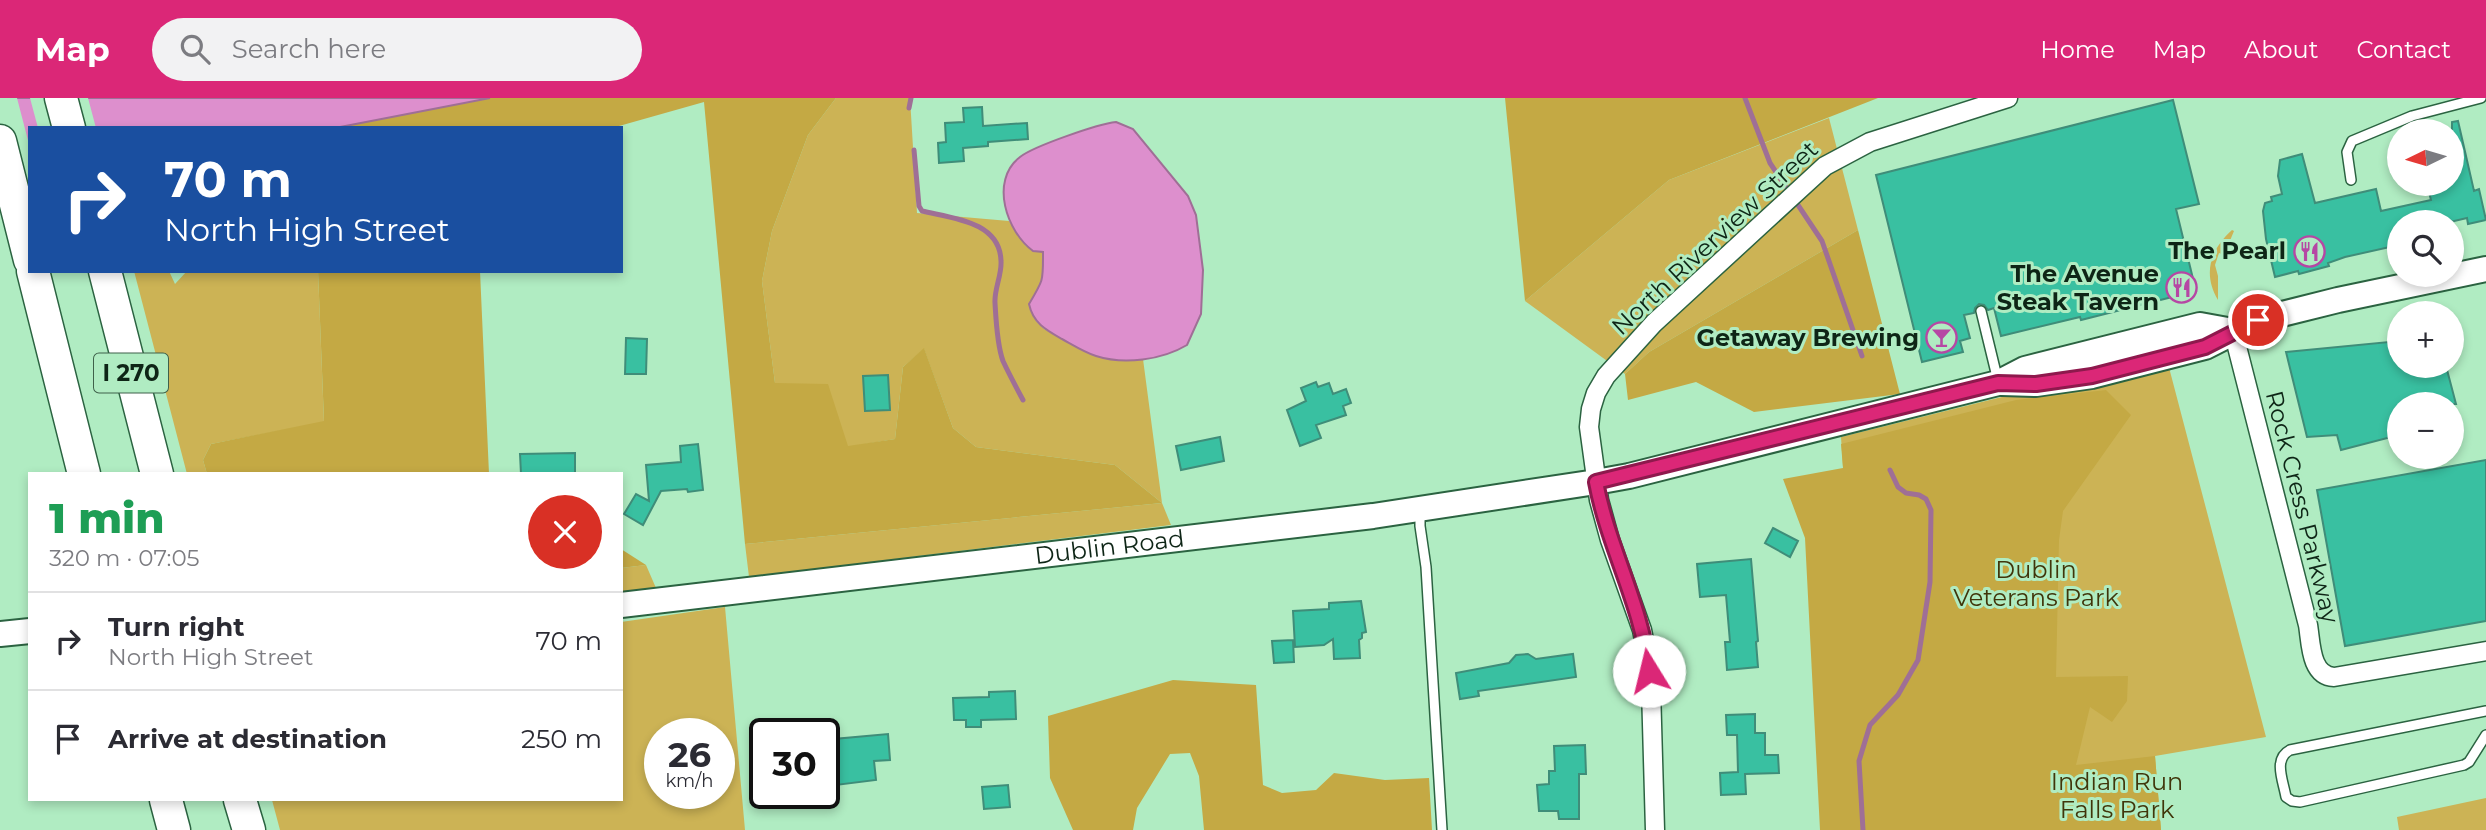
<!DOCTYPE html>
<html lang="en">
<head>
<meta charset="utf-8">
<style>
  :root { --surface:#fff; --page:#f2f2f3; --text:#2b2b33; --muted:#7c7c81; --line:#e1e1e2; --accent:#db2777 }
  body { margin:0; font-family:Montserrat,sans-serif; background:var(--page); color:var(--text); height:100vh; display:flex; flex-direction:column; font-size:26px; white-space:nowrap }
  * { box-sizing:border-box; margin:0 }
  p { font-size:23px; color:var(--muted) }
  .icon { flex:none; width:38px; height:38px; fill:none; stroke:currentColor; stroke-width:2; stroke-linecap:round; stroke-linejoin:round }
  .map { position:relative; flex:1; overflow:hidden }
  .panel { position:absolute; left:28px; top:374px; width:595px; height:329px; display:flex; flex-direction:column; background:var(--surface); border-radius:0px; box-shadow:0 4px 10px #0003 }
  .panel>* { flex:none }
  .hud { position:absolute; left:28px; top:28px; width:595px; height:147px; border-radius:0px; box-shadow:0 4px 10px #0003; background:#1a4fa0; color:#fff; overflow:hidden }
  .needle { width:46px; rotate:265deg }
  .tools { position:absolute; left:2387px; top:21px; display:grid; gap:14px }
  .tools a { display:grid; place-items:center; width:77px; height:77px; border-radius:50%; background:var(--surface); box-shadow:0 4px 10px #0003; font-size:35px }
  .speed { position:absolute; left:644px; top:620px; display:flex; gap:14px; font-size:35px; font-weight:700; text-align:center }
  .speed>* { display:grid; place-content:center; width:91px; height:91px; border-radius:50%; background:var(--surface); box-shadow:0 4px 10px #0003; line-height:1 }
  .speed small { font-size:18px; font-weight:400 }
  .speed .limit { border:4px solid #111; border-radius:10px; background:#fff; color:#111 }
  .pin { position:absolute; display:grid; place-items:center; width:60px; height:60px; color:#fff; margin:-30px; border:4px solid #fff; border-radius:50%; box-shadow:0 2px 7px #0007 }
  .me { position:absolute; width:77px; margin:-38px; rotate:351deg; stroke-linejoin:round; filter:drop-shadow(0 0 5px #0008) }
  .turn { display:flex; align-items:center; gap:24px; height:147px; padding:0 21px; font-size:32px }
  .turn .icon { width:91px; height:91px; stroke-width:2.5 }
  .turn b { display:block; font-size:49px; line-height:60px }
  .round { display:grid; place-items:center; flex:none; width:74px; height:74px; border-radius:37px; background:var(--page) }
  .summary { display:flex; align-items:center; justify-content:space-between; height:119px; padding:0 21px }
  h1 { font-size:42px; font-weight:800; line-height:52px; color:#1e9e55 }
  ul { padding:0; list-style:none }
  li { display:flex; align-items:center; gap:21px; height:98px; padding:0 21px; border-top:2px solid var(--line) }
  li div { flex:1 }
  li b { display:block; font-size:26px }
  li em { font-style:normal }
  header { display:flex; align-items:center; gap:42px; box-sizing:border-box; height:98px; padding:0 35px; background:var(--accent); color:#fff }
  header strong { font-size:33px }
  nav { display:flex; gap:38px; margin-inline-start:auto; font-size:24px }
  .search { width:490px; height:63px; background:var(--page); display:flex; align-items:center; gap:18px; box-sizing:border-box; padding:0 24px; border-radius:38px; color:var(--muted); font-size:26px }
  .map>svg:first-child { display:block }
</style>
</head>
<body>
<header>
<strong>Map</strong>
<div class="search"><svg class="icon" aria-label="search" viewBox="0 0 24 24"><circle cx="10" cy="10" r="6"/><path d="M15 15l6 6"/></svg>Search here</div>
<nav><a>Home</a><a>Map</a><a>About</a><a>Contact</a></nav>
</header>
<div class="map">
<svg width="2486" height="732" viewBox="0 0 2486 732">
  <rect width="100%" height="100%" fill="#b0ecc2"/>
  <path fill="#ccb355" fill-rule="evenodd" d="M836 0H910L917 115 1009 123 1026 148 1043 154C1043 172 1045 188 1031 202L1036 223 1044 231 1072 246 1104 260 1133 262 1143 261 1162 405 1171 427 749 479 745 446 1162 405 1115 367 976 349 953 330 924 251 903 269 895 341 848 349 775 285 762 183 772 133 808 37Z
    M1829 20 1858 132 1649 254 1625 276 1525 203 1669 82Z
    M2232 132 2234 133 2224 157 2219 155 2215 167 2218 178V202C2202 175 2211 151 2232 132Z
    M134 173H169L175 186 187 173H318L324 324 211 346 203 362 207 376H187Z
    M2166 258 2266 639 2155 658 2161 732 1864 682 1841 339Z
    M646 467 656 490 621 494V470Z
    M725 509 745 732H280L272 702H621V524ZM719 635V695H660V635Z
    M2486 700V732H2399L2397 719Z"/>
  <path fill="#c4a944" d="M490 0H836L808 37 772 133 762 183 775 285 828 286 848 348 895 341 903 269 924 250 953 330 976 349 1115 367 1162 405 745 446 704 4 612 30H335Z
    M1505 0H1878L1669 82 1525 203Z
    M1858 132 1900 296 1754 314 1696 284 1628 302 1625 276 1649 254Z
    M318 173H480L489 376H207L203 362 211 346 324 323Z
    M2106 292 2131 317 2063 413 2059 442 2056 579 2128 578 2127 603 2112 624 2090 609 2076 667 2155 658 2161 732H1820L1805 440 1783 381 1843 370 1841 346 2016 302Z
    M621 451 646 467 621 470Z
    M1173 582 1256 587 1263 687 1282 695 1316 692 1334 675 1385 682 1429 680 1432 732H1204L1199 678 1190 655 1170 656 1137 710 1133 732H1073L1050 680 1048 618Z"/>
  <path fill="#dd8fcd" stroke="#9f6f96" stroke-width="2" d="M0 0H490L335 30H30V143Z
    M1116 24 1133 31 1188 98 1196 117 1203 172 1201 216 1187 247C1162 262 1124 267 1096 258 1084 254 1073 247 1062 241 1046 232 1033 225 1029 206 1044 181 1043 183 1043 154L1033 153C1007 134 989 83 1020 59 1034 48 1098 26 1116 24Z"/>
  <path fill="#b0ecc2" d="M0 0H17L30 50V147L0 157Z
    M30 0H88L96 30H38Z"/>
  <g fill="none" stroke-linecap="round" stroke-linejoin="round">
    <path stroke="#9f6f96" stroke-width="5" d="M1745 0 1770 65 1822 143 1862 258
      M909 10 911 0
      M914 52 919 108 922 113C951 120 1000 123 1001 163 1002 177 994 191 995 205 996 222 997 247 1003 263 1009 276 1016 289 1023 302
      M1863 732 1859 663 1870 627 1898 597 1918 562 1930 484 1931 412 1926 401 1919 397 1906 395 1898 389 1890 372"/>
  </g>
  <path fill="#39c0a1" stroke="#3f8d79" stroke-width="2" d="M2173 2 2199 106 2176 111 2196 193 2081 222 2080 219 2001 238 1994 210 1988 212 1984 207 1979 206 1975 210 1974 215 1964 217 1970 240 1960 243 1963 254 1922 264 1876 77Z
    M982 9 983 28 1027 25 1028 41 988 44V48L963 50 964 63 939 65 938 45 946 44 945 25 964 24 963 10Z
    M2458 23 2474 93 2479 91 2486 122 2468 126 2467 120 2450 124H2399V147L2345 159 2328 165 2329 168 2299 176 2298 173 2275 179 2266 141 2263 113 2265 105 2272 103 2271 99 2282 96 2278 78 2280 62 2302 56 2315 105 2376 91 2381 113 2431 102 2427 86H2452V24Z
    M626 240 647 241 646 276H625Z
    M2399 243V268H2446L2456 306H2399V337L2341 352 2337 337 2307 339 2286 254Z
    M888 277 890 312 865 313 863 278Z
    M1316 284 1318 289 1329 285 1333 296 1346 291 1351 305 1343 308 1346 317 1316 327 1321 340 1300 348 1287 312 1306 303 1301 290Z
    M1220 339 1224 363 1181 372 1176 348Z
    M698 346 703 392 688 394 687 391 661 393 643 427 624 416 636 396 649 403 646 367 681 364 680 348Z
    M575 355V376H521L520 356Z
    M2486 362V523L2345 548 2317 392Z
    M1773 430 1798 443 1790 459 1765 445Z
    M1751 461 1758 543 1756 544 1758 569 1727 572 1725 544H1730L1726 497 1700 499 1697 466Z
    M1361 503 1366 534 1362 535V540L1359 542 1360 560 1334 561 1333 541 1324 547 1295 549 1293 513 1329 511V505Z
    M1293 542 1294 564 1274 565 1272 543Z
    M1528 556 1536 561 1573 556 1576 579 1478 593 1479 598 1460 601 1456 575 1509 565 1516 557Z
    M1015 593 1016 621 981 622V629H966V622H954L953 600 989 599V594Z
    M1755 616V635H1765V657H1778L1779 675 1745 676 1746 696 1721 697 1720 675 1738 674 1737 637H1727L1726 617Z
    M888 636 890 662 874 663 876 682 828 688 826 668H824V648L835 647 834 641Z
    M1585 647 1586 676H1579V721H1559L1558 713H1539L1537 687 1549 686V673H1555L1554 648Z
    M1008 687 1010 709 984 711 982 689Z"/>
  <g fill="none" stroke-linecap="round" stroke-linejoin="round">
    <defs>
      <path id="service" d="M2351 82 2347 54 2352 43 2412 18 2481 0
        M1981 213 1998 283
        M1420 414V428L1426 469 1442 732
        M2486 613 2290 652C2273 661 2283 682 2286 699L2292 703 2300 704 2464 667 2469 664 2486 637"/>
      <path id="minor" d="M2233 233 2308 527C2311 544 2310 578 2334 579L2486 553
        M1655 732 1651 590 1647 557 1642 532 1610 442 1599 402 1589 329 1591 311 1596 295 1606 278 1654 225 1825 68 1870 44 2008 0"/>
      <g id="secondary">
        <path d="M2002 285 2036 286 2092 278 2205 249 2258 222 2338 202 2486 171"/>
        <path id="s1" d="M621 507 1373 418 1596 384 1629 378 1998 285 2025 271 2200 227 2233 233"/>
        <path d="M0 536 30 533"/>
      </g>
      <path id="motorway" d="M61 0 69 30
        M0 43 30 162
        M33 173 84 376
        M105 173 157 376
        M166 702 174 732
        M240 702 249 732"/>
    </defs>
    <use href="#service" stroke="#2b6341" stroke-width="12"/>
    <use href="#minor" stroke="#2b6341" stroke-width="21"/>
    <use href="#secondary" stroke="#2b6341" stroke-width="28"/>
    <use href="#motorway" stroke="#2b6341" stroke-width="35"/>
    <use href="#service" stroke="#fff" stroke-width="9"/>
    <use href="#minor" stroke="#fff" stroke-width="18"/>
    <use href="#secondary" stroke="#fff" stroke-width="24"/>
    <use href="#motorway" stroke="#fff" stroke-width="32"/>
  </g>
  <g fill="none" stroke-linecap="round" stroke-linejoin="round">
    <defs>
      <path id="route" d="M1649 573C1642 507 1608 449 1596 384L1998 285 2036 286 2092 278 2205 249 2258 222"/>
    </defs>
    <use href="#route" stroke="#8e194d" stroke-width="18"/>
    <use href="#route" stroke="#db2777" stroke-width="12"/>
  </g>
  <defs>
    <symbol id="restaurant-ring" viewBox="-11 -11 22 22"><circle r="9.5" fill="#b0ecc2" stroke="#b647a4" stroke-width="1.5"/><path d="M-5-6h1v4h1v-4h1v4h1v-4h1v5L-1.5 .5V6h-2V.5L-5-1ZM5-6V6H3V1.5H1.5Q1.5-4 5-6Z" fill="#b647a4"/></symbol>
    <symbol id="bar-ring" viewBox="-11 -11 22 22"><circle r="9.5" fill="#b0ecc2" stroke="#b647a4" stroke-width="1.5"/><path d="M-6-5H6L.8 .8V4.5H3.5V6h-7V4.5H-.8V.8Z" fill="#b647a4"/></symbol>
  </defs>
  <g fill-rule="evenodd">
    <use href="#restaurant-ring" x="2292" y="136" width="35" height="35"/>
    <use href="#restaurant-ring" x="2164" y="172" width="35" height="35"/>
    <use href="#bar-ring" x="1924" y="222" width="35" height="35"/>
  </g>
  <g text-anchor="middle" stroke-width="6" stroke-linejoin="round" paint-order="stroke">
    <rect fill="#b0ecc2" stroke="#3f614a" stroke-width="2" x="94" y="255.5" width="74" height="39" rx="5"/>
    <g font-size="23" font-weight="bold" fill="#0e2516">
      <text x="131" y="283">I 270</text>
    </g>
    <g font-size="24" fill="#0e2516" stroke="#b0ecc2">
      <text transform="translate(1715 140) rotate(-43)" y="8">North Riverview Street</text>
      <text transform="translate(2302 409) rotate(76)" y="8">Rock Cress Parkway</text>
      <text dy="8" stroke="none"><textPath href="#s1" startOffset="492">Dublin Road</textPath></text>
    </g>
    <g font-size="24" font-weight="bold" fill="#0e2516" stroke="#b0ecc2" text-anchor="end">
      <text x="2286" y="161">The Pearl</text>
      <text x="2159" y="184">The Avenue<tspan x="2159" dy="28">Steak Tavern</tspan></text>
      <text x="1919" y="248">Getaway Brewing</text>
    </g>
    <g font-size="24" fill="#40350a" stroke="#b0ecc2">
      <text x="2036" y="480">Dublin<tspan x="2036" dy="28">Veterans Park</tspan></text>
      <text x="2117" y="692">Indian Run<tspan x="2117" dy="28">Falls Park</tspan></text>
    </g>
  </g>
</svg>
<div class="tools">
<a><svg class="needle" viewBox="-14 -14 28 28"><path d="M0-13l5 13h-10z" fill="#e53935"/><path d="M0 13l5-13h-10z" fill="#7c7c81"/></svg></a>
<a><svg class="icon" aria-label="search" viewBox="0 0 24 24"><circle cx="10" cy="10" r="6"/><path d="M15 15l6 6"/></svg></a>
<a>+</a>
<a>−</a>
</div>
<div class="speed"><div>26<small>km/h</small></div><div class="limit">30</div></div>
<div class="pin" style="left:2258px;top:222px;background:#d93025"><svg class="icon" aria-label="arrive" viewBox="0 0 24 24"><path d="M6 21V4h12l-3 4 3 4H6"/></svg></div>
<svg class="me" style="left:1649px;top:573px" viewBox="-20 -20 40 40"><circle r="19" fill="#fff"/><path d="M0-13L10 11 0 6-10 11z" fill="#db2777"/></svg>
<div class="hud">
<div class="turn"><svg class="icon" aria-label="right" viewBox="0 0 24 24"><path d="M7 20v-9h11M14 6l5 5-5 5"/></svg><div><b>70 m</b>North High Street</div></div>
</div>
<section class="panel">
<div class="summary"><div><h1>1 min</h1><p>320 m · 07:05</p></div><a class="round" style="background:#d93025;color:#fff"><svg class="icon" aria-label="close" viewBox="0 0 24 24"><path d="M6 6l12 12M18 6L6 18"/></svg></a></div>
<ul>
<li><svg class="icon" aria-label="right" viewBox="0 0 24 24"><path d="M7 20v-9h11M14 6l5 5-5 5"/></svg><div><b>Turn right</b><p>North High Street</p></div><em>70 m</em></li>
<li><svg class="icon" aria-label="arrive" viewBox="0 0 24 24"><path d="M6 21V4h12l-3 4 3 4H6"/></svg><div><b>Arrive at destination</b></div><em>250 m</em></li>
</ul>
</section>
</div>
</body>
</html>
